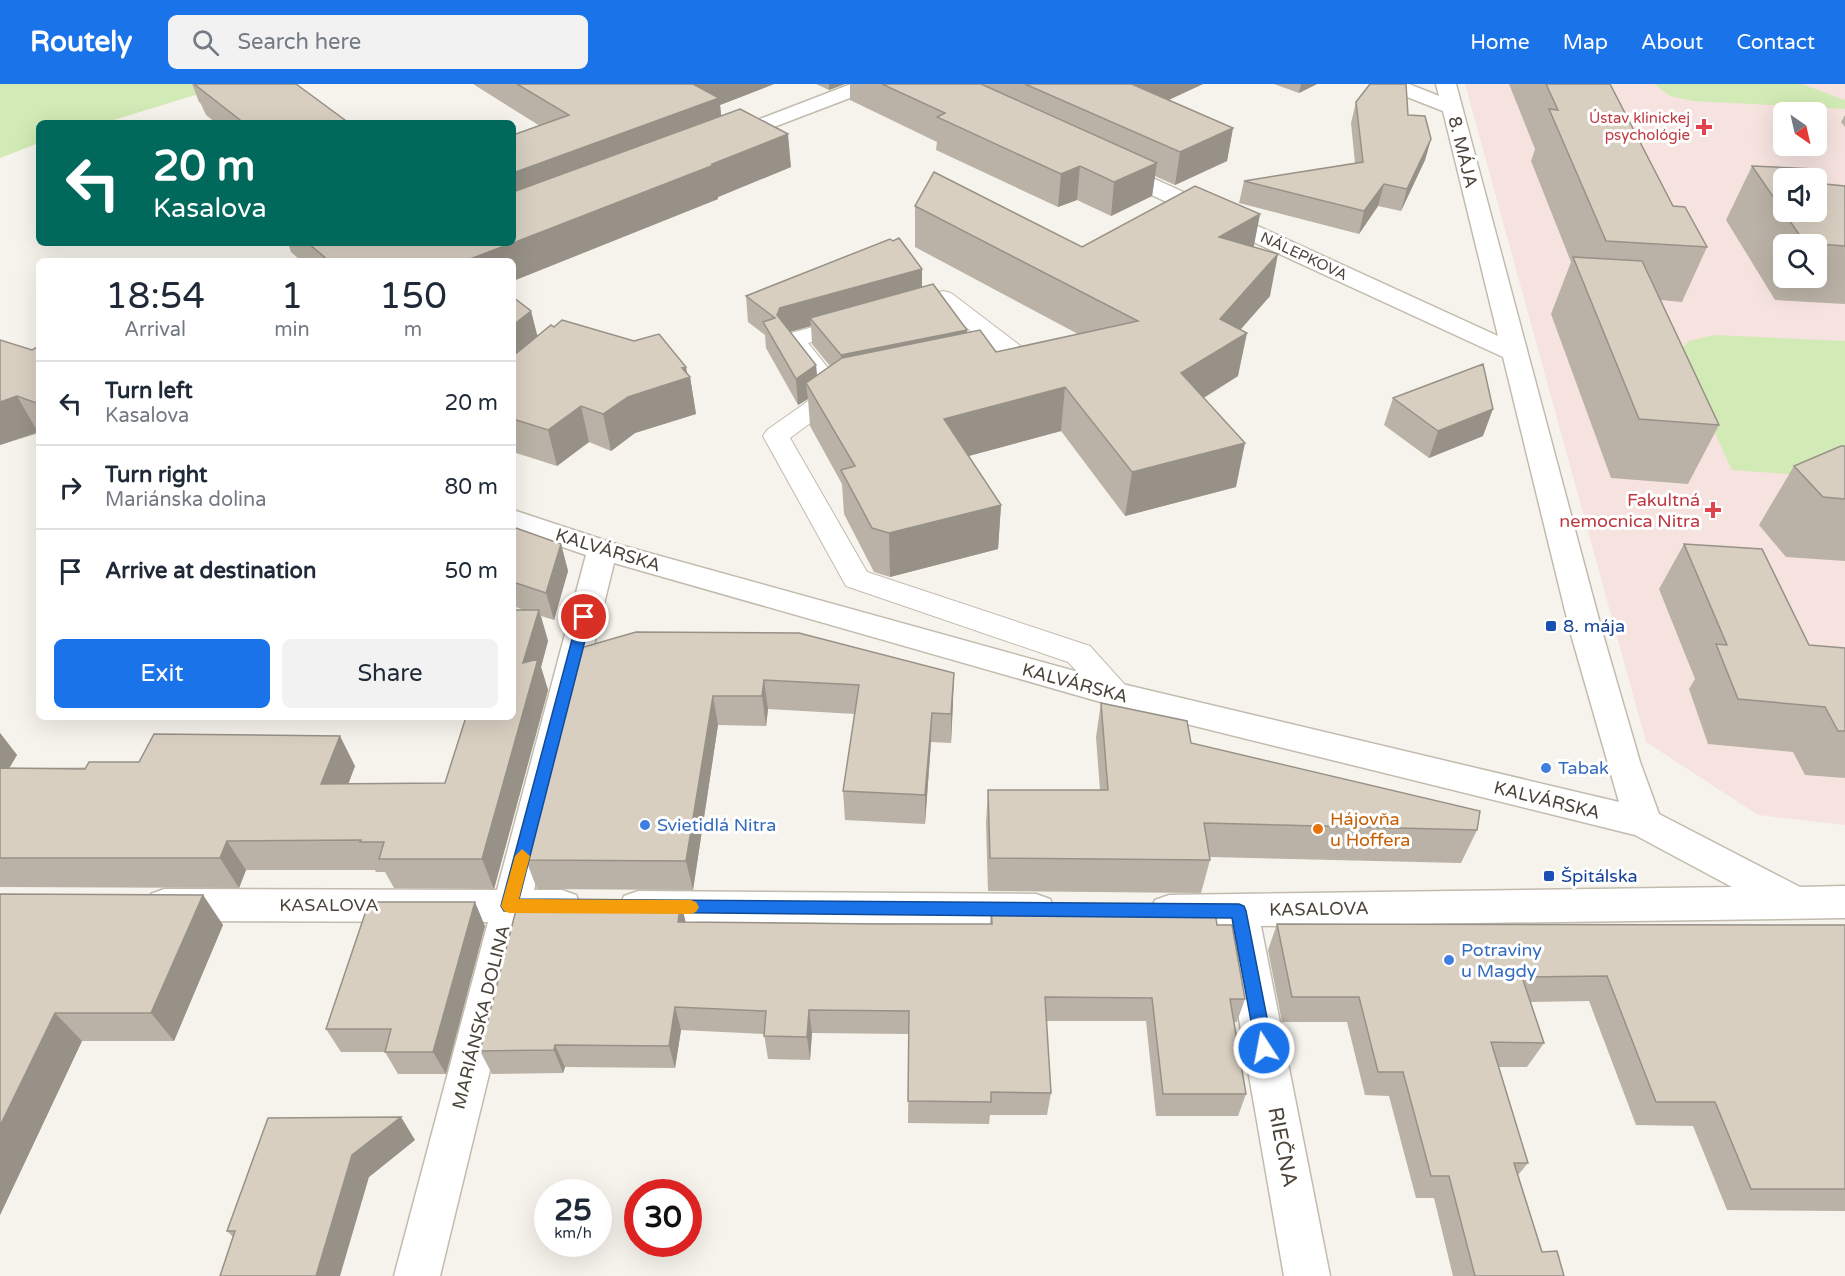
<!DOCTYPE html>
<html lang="en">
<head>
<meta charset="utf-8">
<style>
  :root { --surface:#fff; --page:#f2f2f3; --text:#1f2937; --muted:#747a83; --line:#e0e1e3; --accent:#1a73e8 }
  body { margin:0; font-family:"Varela Round",sans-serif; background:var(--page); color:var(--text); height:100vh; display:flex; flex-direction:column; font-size:22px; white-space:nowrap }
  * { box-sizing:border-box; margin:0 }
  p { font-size:20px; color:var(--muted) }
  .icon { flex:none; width:33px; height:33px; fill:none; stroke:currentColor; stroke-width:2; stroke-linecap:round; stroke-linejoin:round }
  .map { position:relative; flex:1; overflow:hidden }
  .drawer { position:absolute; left:36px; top:174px; width:480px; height:462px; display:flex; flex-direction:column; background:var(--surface); border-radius:9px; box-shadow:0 6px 24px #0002 }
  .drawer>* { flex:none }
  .guide { position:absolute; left:36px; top:36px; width:480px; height:126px; border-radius:9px; box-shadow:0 6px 24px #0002; background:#00695c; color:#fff; overflow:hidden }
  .needle { width:39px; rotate:146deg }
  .fabs { position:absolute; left:1773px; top:18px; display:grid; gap:12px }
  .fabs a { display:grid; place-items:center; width:54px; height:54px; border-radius:9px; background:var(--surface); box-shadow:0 6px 24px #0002; font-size:30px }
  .speed { position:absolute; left:534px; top:1095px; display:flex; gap:12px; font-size:30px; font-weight:700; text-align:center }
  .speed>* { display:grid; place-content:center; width:78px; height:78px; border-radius:50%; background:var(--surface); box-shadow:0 6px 24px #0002; line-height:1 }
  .speed small { font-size:15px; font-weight:400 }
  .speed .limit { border:9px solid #d22; background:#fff; color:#111 }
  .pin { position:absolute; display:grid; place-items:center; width:51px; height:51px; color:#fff; margin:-26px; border:3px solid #fff; border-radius:50%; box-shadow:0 2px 6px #0007 }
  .me { position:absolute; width:66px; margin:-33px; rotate:349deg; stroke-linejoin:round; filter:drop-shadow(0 0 4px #0008) }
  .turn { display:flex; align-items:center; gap:21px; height:126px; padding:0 18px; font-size:27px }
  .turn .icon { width:78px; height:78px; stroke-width:2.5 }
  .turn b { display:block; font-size:42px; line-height:51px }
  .eta { display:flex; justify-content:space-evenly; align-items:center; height:102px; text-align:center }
  .eta b { font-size:36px; font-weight:600; line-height:42px }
  .button { display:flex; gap:12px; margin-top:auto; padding:12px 18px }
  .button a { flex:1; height:69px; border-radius:9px; background:var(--accent); color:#fff; font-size:24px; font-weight:600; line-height:69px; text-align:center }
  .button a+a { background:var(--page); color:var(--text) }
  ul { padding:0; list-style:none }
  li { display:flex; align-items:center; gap:18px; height:84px; padding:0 18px; border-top:2px solid var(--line) }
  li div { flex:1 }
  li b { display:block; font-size:22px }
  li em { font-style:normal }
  header { display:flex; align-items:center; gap:36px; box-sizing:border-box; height:84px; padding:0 30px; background:var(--accent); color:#fff }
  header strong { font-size:28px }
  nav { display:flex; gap:33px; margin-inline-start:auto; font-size:21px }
  .search { width:420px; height:54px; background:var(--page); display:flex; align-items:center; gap:15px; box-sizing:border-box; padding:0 21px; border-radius:9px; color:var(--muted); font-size:22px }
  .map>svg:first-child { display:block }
</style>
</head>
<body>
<header>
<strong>Routely</strong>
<div class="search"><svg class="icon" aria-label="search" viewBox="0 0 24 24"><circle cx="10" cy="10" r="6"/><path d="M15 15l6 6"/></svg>Search here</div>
<nav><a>Home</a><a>Map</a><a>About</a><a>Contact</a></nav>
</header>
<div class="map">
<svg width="1845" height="1192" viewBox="0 0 1845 1192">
  <rect width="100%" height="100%" fill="#f6f3ec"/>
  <path fill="#f6e3e0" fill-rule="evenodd" d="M1465 0H1845V741L1758 731 1646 658ZM1784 28H1816V62H1784ZM1784 94H1816V128H1784ZM1784 160H1816V194H1784Z"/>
  <path fill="#d2eab5" d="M0 0H231L104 39H39V59L0 74Z
    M1654 0H1802L1845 16V25L1693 17 1670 12Z
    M1714 251 1845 257V394L1732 386 1680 274 1679 267 1689 257Z"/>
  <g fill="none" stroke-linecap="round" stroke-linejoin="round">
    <defs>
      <path id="lane" d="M943 207 951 209 1026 266 1029 271 1026 276 1017 278 1008 276 939 222 901 233 893 231 889 226 893 221Z
        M853 232 861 234 865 239 861 244 808 259 841 300 854 302 858 307 854 312 843 315 790 354 867 488 1090 562 1134 611 1129 619 1118 623 1107 619 1068 578 846 502 763 352 767 346 821 308 781 256 784 251Z"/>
      <path id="street" d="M851 0H879L876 4 732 59H718L715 55 718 51Z
        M1381 0H1409L1439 12 1436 0H1456L1602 547 1640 678 1659 730 1800 803 1845 802V834L1261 842 1330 1192H1284L1223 843H1169L1155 838 1150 827 1155 816 1169 811 1732 803 1635 751 1118 623 614 479 534 806H562L576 811 581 822 576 833 562 838H526L440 1192H394L488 838 164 837 151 832 145 821 151 810 164 805 497 806 586 471 513 446V426L613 459 1118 599 1619 718 1570 547 1503 273 1106 90 1103 85 1106 80H1122L1498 252 1443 27 1384 4Z
        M638 807 1036 810 1050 815 1055 826 1050 837 1036 842 638 839 624 834 619 823 624 812Z"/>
    </defs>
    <use href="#lane" stroke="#c2bbae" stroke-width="2"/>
    <use href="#street" stroke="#c2bbae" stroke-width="3"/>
    <use href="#lane" fill="#fff" fill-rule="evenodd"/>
    <use href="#street" fill="#fff" fill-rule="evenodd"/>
  </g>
  <path fill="#bab2a6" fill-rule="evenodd" d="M192 0H296L349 39H216L206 31 201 20 199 18Z
    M473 0H774L720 21 721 32 791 83 718 113V115L513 197V177H301L291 168 288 159H513L540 42Z
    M816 0H845L829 6Z
    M850 0H1203L1169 16 1233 44 1227 77 1175 101 1155 92 1152 112 1111 132 1077 116 1058 123 936 66 937 58 850 16Z
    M1274 0H1317L1299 9Z
    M1509 0H1610L1673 122 1707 163 1682 218 1660 216 1719 341 1688 400 1611 394 1551 230 1571 178 1531 77 1535 65Z
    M1356 18 1408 31 1431 55 1425 76 1401 127 1378 122 1359 150 1239 119 1244 97 1355 79 1351 39Z
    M1845 31V43L1841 38Z
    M1752 82 1825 100 1845 102V220L1775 216 1726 136ZM1784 160H1816V194H1784Z
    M915 122 1082 163 1260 130 1253 163 1270 212 1240 246 1238 292 1204 314 1236 403 1125 432 1061 347 968 372 1001 421 998 465 890 493 874 488 844 430 842 400 810 342 808 315 798 321 766 264 765 251 748 238 746 212 922 185V203L967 246V248L996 268 1078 250 915 163ZM811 242 812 260 830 282 817 292 816 281 790 248Z
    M513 213 531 227 537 252 554 243 687 290 690 293 696 330 635 349 611 367 589 358 557 382 513 368Z
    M39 262V349L0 361 32 266Z
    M1393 314 1483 352 1429 374 1384 341Z
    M1845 362V477L1786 473 1759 441 1794 382Z
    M513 443 561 460 568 487 554 536 541 532 548 557 541 583 548 606 494 805 394 804 385 788H376L375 786H246L239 804 0 803V649L17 671 9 684 355 682 348 700 445 699 524 526 513 522Z
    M1684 460 1809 561 1845 564V694L1805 691 1793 668 1708 660 1689 605 1695 595 1659 505Z
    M636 548 953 618 951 659 931 658 925 740 845 736 843 707 855 630 768 625 766 642 718 641 693 806 537 805 526 776Z
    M1101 619 1191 659 1477 746 1461 779 1210 773V776L1201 809 988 807 986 739 988 706H1100L1096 653Z
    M0 810 203 811 223 841 174 957H82L0 1131Z
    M991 820 1217 841 1245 915 1237 938H1234L1246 1010 1238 1032H1156L1146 937H1046L1051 1009 1047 1031H990L989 1040 908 1039 909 950 812 949 810 976 768 975 764 950 681 946 675 984 565 983 563 989 492 990 480 967 686 838 990 840Z
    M1277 840 1845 841V1127L1727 1126 1693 1042 1636 1041 1589 917 1530 918 1544 959 1527 983H1499L1528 1079 1518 1091 1542 1168 1564 1192H1453L1434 1114H1416L1389 1012 1365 1011 1347 938H1282L1268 866Z
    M485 842 446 990H398L385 968H341L326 945Z
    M415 1056 369 1093 233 1153 227 1147Z"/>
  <path fill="#979187" d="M692 0H774L720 21 723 46 513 126V89Z
    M829 0H845L829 6Z
    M1137 0H1203L1131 33 1134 1Z
    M1301 0H1317L1299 9Z
    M1233 44 1227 77 1175 101 1180 68Z
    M788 50 791 83 718 113V115L513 197V177H465Z
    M1431 55 1425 76 1401 127 1407 105Z
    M1157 79 1152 112 1111 132 1114 98Z
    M1080 82 1077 116 1058 123 1061 90Z
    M1384 100 1378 122 1359 150 1364 127Z
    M1260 130 1252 172 1219 153Z
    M1278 170 1270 212 1226 262 1247 249 1238 292 1174 332 1181 289 1220 235Z
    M922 185V211L810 234 811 242 782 250 777 231 780 224Z
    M531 227 540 262 513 284V241Z
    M967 246 966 272 842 298 841 271Z
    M816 281 818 308 806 299 808 315 798 321 796 295Z
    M686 283 688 294 690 293 696 330 635 349 611 367 603 330 628 313Z
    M1065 303 1061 347 943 379 944 335Z
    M17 312 38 348 0 361V318Z
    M581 322 589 358 557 382 548 346Z
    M1493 325 1483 352 1429 374 1438 347Z
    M1245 359 1236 403 1125 432 1132 388Z
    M1001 421 998 465 890 493 889 449Z
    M561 460 568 487 554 536 546 509Z
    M539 526 548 557 541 583 548 606 494 805 482 775 523 579Z
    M954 589 953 618 951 659V630Z
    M764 596 768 625 766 642 762 612Z
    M713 612 718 641 693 806 686 777Z
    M932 629 931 658 925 740V711Z
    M0 649 17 671 0 700Z
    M340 652 355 682 337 730 321 700Z
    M227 757 246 786 239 804 220 774Z
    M203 811 223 841 174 957 151 929Z
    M475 818 485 842 446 990 433 968Z
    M681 819 687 843 678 838Z
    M675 923 681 946 675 984 669 962Z
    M809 926 812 949 810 976 807 953Z
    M55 929 82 957 0 1131V1042Z
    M555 961 565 983 563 989 554 966Z
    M401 1033 415 1056 369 1093 340 1192H316L352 1071Z"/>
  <path fill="#d8cfc1" stroke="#979187" stroke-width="1.5" fill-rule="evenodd" d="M194 0H296L349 39H244Z
    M517 0H693L719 14 513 89V51L569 31Z
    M882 0H981L1157 79 1114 98 1080 82 1061 90 937 33 945 29Z
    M1025 0H1137L1134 1 1233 44 1180 68Z
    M1370 0H1406L1408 31 1425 32 1431 55 1407 105 1384 100 1364 127 1244 97 1363 78 1356 18Z
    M1546 0H1610L1673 122 1685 123 1707 163 1606 157 1549 25 1558 26Z
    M740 25 788 50 712 80 714 81 513 159V108Z
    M1752 82 1815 85 1825 100 1845 102V162L1805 159ZM1784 94H1816V128H1784Z
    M934 88 1082 163 1195 102 1260 130 1219 153 1278 170 1220 235 1247 249 1181 289 1245 359 1132 388 1065 303 944 335 1001 421 889 449 872 444 841 386 855 382 806 299 842 274 980 246 996 268 1138 237 915 122Z
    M899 154 922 185 780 224 777 231 816 281 796 295 763 238 775 234 746 212 890 155 893 157Z
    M308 159H512L465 177H329Z
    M1573 173 1642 177 1719 341 1639 335Z
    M933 200 967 246 841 271 810 234Z
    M513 213 531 227 513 241Z
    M562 236 634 257 659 250 686 283 682 284 690 293 628 313 603 330 581 322 548 346 513 335V272L551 241 554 243Z
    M0 256 32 266 39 262V320L17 312 0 318Z
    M1483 280 1493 325 1438 347 1393 314Z
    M1841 362H1845V415L1823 413 1794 382Z
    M513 443 561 460 546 509 513 498Z
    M1684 460 1762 465 1809 561 1845 564V647H1838L1825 623 1738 615 1716 560 1727 561Z
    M513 526H539L523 579 538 575 482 775H379L384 758H360L361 756 227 757 220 774H0V684L85 685 89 678H139L154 650 340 652 321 700 445 699 466 633H513Z
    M636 548 799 549 954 589 951 630 932 629 925 711 843 707 859 601 764 596 762 612H713L686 777 526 776 580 564Z
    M1101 619 1187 637 1191 659 1480 727 1477 746 1204 739 1210 776 990 774 988 706H1108Z
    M0 810 203 811 151 929H55L0 1042Z
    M369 818H475L433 968H385L391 945H326Z
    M518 818 681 819 678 838 881 840H992L991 820 1214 821 1217 841H1232L1245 915H1230L1246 1010H1163L1152 914 1045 913 1051 1009 991 1008V1018L908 1017 909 927 809 926 807 953 764 952 766 927 675 923 669 962 555 961 554 966 480 967Z
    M1277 840 1845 841V1105H1751L1715 1018H1656L1607 892 1522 893 1544 959 1491 958 1528 1079H1514L1542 1168 1557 1167 1564 1192H1475L1449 1092H1431L1403 988H1378L1359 913H1292Z
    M401 1033 352 1071 316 1192H220L235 1147H227L268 1034Z"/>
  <path fill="#1a73e8" stroke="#114b97" stroke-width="1.5" d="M584 528 591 533 519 815 1239 820 1244 822 1246 827 1273 964 1270 969 1264 972 1258 969 1256 964 1232 834 504 827 501 822 578 533Z"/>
  <path fill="#f59e0b" d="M522 765 530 772 519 815 691 816 696 818 699 823 696 828 691 830 509 829 504 827 501 822 515 772Z"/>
  <g fill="#e0444e" stroke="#fff" stroke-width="2">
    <path d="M1701 34h6v6h6v6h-6v6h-6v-6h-6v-6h6z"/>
    <path d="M1710 417h6v6h6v6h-6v6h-6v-6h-6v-6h6z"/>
  </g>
  <g fill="#1a4fb4" stroke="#fff" stroke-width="2">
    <rect x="1545" y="536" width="12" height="12" rx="3"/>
    <rect x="1543" y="786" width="12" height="12" rx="3"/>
  </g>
  <g fill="#3f7fe0" stroke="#fff" stroke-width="2">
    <circle cx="1546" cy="684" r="6"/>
    <circle cx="645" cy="741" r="6"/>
    <circle cx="1449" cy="876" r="6"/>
  </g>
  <circle fill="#e8710a" stroke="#fff" stroke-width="2" cx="1318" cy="745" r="6"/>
  <g text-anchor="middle" stroke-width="6" stroke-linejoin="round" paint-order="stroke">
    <g font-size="15" fill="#be3a42" stroke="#fff" text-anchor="end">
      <text x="1690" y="39">Ústav klinickej<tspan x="1690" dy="17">psychológie</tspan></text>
    </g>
    <g font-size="15" fill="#4b4439" stroke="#fff">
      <text transform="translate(1304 172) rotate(25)" y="5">NÁLEPKOVA</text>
    </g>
    <g font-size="18" fill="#4b4439" stroke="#fff">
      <text transform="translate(1463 68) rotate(76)" y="6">8. MÁJA</text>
      <text transform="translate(608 466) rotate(17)" y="6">KALVÁRSKA</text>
      <text transform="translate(1075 599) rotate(15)" y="6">KALVÁRSKA</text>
      <text transform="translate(1547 716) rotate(14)" y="6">KALVÁRSKA</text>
      <text x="329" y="827">KASALOVA</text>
      <text transform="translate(1319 825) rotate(-1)" y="6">KASALOVA</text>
      <text transform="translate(481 933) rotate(-76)" y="6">MARIÁNSKA DOLINA</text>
    </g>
    <g font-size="18" fill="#be3a42" stroke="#fff" text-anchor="end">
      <text x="1700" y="422">Fakultná<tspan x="1700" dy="21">nemocnica Nitra</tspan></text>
    </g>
    <g font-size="18" fill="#164399" stroke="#fff" text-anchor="start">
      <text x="1563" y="548">8. mája</text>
      <text x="1561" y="798">Špitálska</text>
    </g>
    <g font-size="18" fill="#366cbe" stroke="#fff" text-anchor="start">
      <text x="1558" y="690">Tabak</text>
      <text x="657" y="747">Svietidlá Nitra</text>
      <text x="1461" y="872">Potraviny<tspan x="1461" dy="21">u Magdy</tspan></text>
    </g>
    <g font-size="18" fill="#c56008" stroke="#fff" text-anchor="start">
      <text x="1330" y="741">Hájovňa<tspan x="1330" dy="21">u Hoffera</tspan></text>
    </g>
    <g font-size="21" fill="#4b4439" stroke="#fff">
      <text transform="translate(1283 1063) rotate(79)" y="7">RIEČNA</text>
    </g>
  </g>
</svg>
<div class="fabs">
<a><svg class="needle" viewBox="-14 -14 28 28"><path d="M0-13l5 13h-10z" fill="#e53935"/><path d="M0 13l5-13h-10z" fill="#747a83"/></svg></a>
<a><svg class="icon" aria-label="sound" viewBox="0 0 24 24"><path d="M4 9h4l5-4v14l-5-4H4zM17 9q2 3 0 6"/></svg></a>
<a><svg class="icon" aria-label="search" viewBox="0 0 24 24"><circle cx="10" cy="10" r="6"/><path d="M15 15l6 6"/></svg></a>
</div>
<div class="speed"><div>25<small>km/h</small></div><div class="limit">30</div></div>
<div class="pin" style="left:584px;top:533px;background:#d93025"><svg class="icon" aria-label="arrive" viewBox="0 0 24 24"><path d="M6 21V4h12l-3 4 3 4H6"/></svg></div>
<svg class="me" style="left:1264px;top:964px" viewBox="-20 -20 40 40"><circle r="17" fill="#1a73e8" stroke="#fff" stroke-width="3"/><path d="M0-11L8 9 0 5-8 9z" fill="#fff"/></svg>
<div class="guide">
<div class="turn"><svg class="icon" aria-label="left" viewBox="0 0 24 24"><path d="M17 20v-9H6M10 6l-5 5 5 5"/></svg><div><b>20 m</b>Kasalova</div></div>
</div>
<section class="drawer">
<div class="eta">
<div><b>18:54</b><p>Arrival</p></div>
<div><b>1</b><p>min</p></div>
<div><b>150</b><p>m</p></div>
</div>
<ul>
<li><svg class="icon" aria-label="left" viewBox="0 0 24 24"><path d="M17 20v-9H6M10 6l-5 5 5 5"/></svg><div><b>Turn left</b><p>Kasalova</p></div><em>20 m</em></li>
<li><svg class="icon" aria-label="right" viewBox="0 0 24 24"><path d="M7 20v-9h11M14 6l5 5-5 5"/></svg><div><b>Turn right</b><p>Mariánska dolina</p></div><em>80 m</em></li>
<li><svg class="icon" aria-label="arrive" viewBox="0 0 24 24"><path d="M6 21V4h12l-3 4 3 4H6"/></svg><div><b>Arrive at destination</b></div><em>50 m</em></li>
</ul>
<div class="button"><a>Exit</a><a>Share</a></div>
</section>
</div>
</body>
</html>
